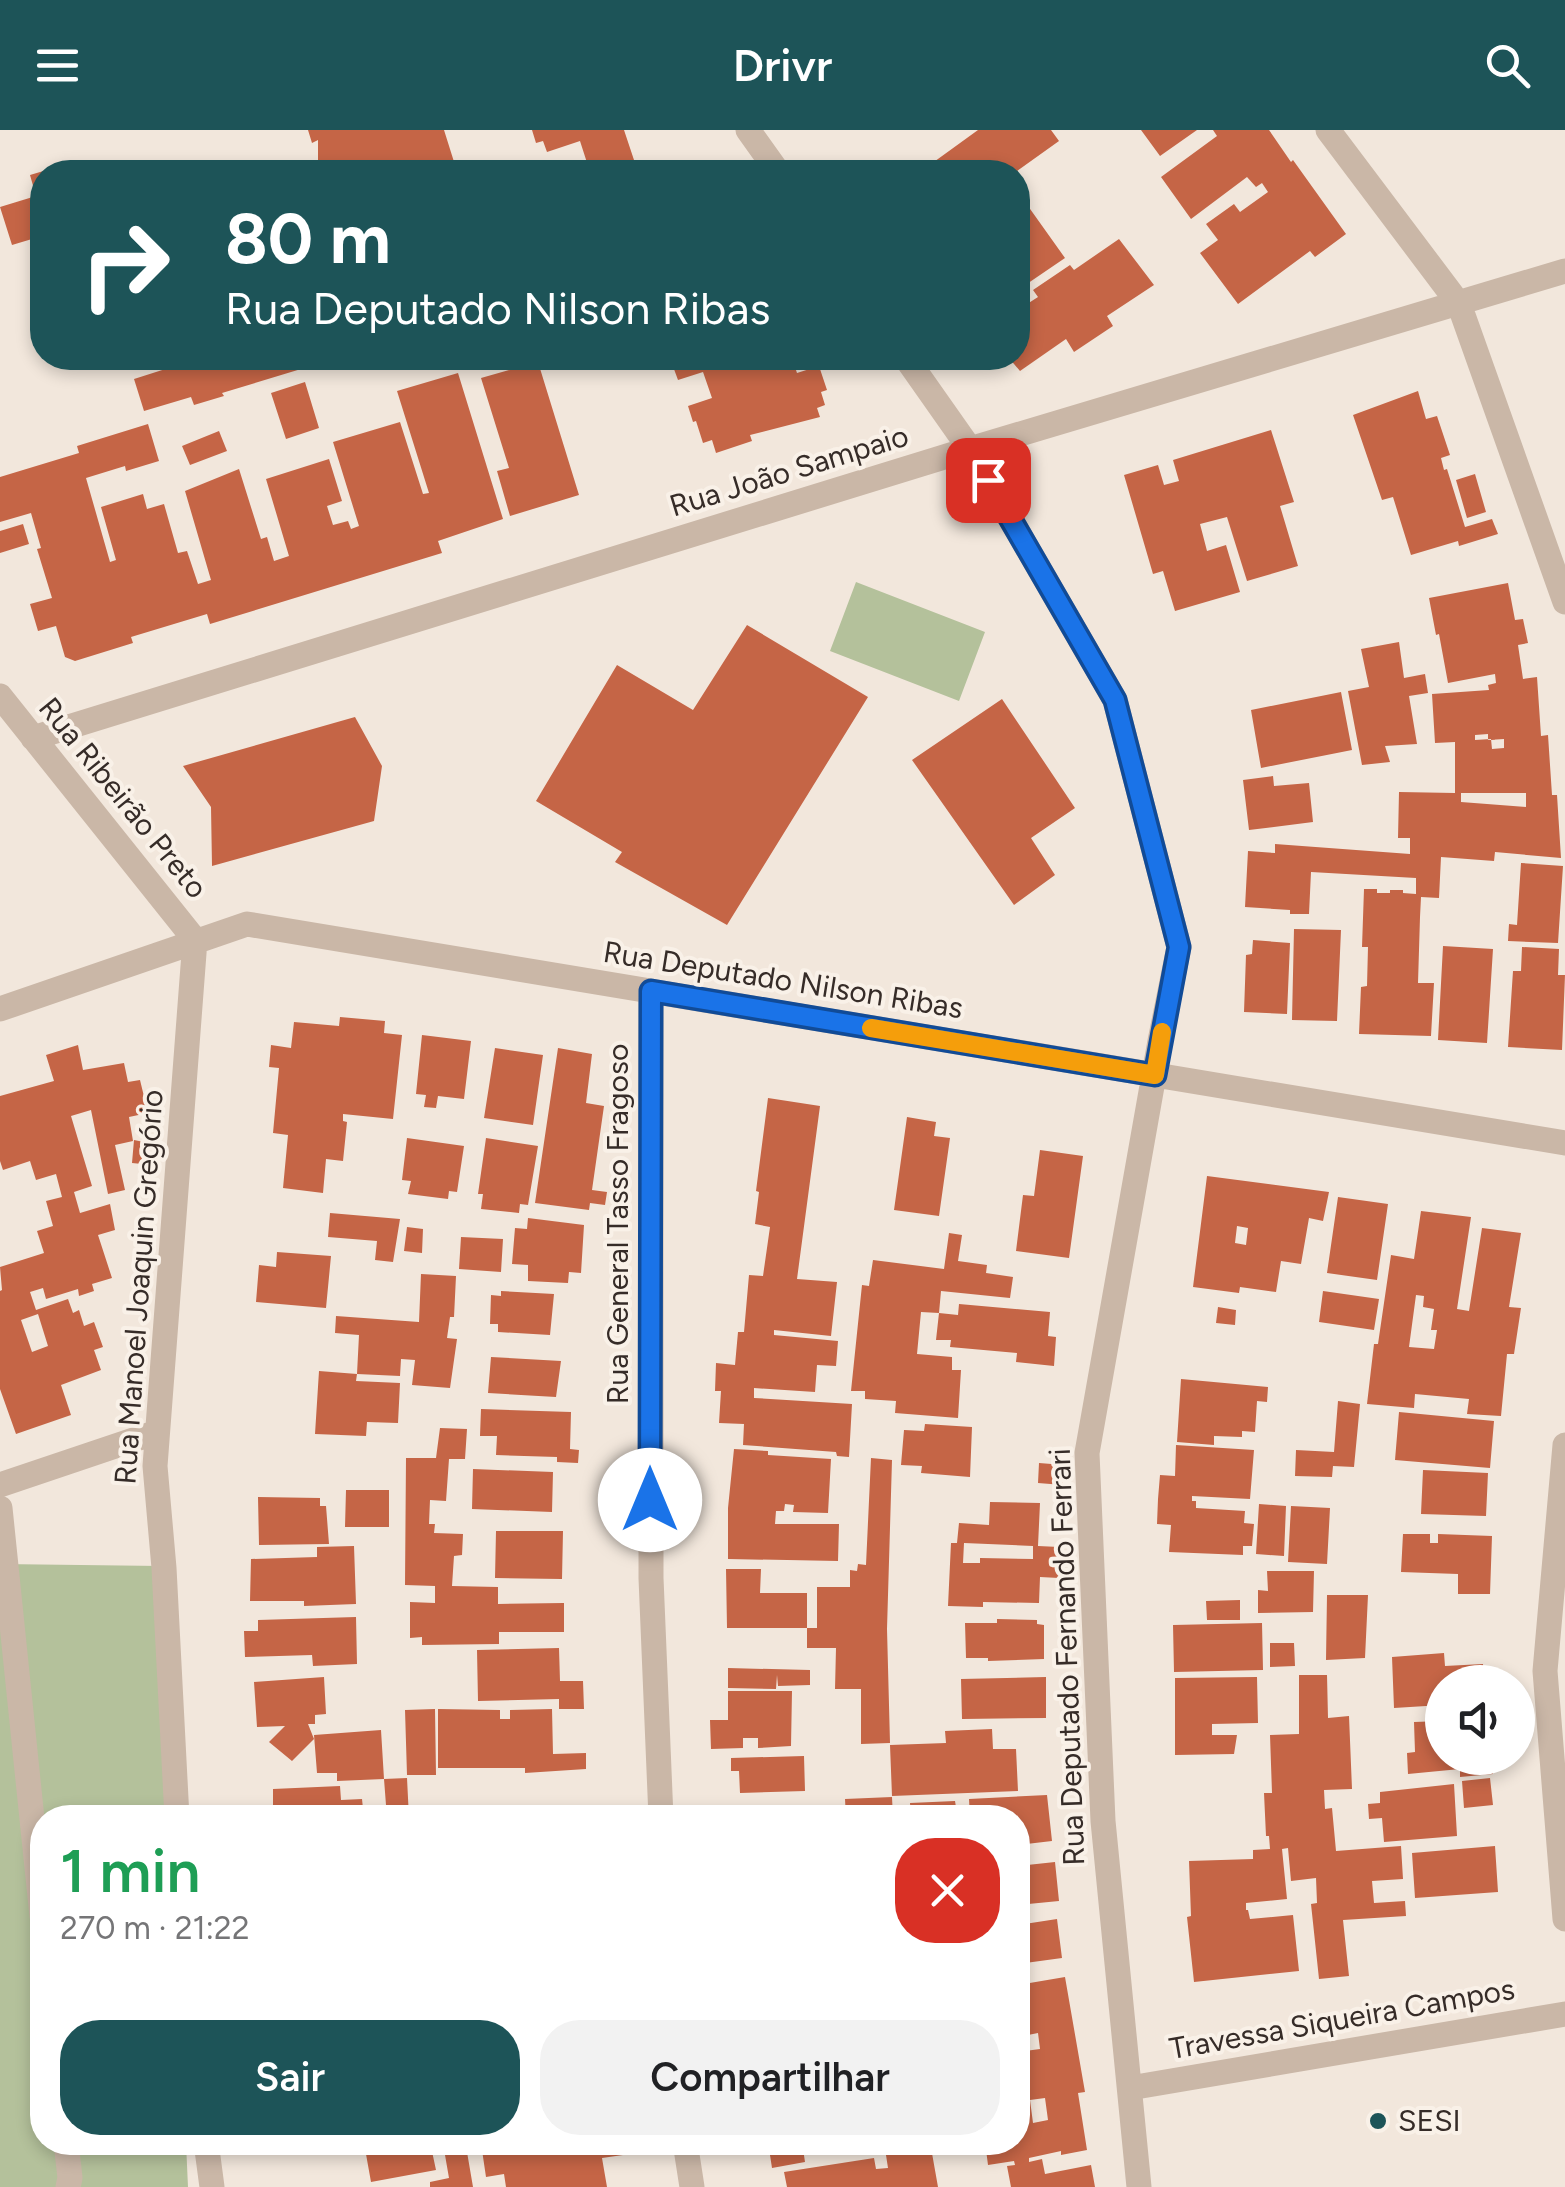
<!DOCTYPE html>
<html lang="pt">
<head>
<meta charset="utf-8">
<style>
  :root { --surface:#fff; --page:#f2f2f2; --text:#202124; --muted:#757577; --accent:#1d5458 }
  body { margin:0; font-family:Figtree,sans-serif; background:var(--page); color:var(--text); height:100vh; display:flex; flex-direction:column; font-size:38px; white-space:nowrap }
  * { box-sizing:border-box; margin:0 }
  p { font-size:32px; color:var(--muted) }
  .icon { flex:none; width:55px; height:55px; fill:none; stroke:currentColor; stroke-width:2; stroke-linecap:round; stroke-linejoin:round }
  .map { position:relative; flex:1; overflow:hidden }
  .details { position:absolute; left:30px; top:1675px; width:1000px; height:350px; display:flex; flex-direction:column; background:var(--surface); border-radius:40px; box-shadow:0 5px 15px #0003 }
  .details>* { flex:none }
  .top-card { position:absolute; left:30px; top:30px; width:1000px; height:210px; border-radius:40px; box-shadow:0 5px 15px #0003; background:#1d5458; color:#fff; overflow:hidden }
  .fabs { position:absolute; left:1425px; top:1535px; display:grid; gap:20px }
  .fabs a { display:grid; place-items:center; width:110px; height:110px; border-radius:50%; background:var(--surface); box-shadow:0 5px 15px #0003; font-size:50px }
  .pin { position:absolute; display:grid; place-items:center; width:85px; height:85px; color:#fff; margin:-42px; border-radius:20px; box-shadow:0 5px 15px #0006 }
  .me { position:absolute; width:110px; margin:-55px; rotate:0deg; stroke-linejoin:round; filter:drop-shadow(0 0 8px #0008) }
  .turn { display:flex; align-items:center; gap:35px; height:210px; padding:0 30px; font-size:45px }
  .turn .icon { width:130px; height:130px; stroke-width:2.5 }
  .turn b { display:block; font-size:70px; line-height:85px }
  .round { display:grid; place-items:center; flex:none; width:105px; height:105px; border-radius:40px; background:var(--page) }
  .head { display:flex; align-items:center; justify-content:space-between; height:170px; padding:0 30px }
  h1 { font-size:60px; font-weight:600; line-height:75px; color:#1e9e55 }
  .action { display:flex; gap:20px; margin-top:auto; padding:20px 30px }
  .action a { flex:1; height:115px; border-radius:40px; background:var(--accent); color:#fff; font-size:40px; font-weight:600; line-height:115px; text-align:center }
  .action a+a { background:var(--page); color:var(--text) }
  header { display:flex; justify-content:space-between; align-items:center; height:130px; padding:0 30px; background:var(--accent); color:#fff; font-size:45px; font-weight:600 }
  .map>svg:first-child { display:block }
</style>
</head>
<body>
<header><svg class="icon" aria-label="menu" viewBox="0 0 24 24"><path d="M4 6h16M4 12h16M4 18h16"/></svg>Drivr<svg class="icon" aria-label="search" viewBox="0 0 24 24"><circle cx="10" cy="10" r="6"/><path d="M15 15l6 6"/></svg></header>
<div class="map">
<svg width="1565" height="2057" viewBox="0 0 1565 2057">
  <rect width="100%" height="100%" fill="#f2e7dc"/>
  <path fill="#b4c19b" d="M856 452 985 502 959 571 830 521Z
    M0 1434 161 1436 172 1687 42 1688V2012L186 2013 188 2057H0Z"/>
  <path fill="#c56546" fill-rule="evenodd" d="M308 0H444L455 35 431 42H322L318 30V10L312 13Z
    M532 0H624L638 42H590L580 11 547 22 543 11 536 13Z
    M978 0H1051L1059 11 1017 41 1018 42H904L915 34 920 42Z
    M1141 0H1197L1160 26Z
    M1213 0H1269L1291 32 1293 30 1346 104 1315 127 1310 121 1238 174 1200 123 1218 110 1206 94 1234 74 1240 82 1268 62 1262 53 1256 57 1247 47 1191 89 1161 47 1217 6Z
    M67 34 70 42H42V106L12 115 0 77 36 66 30 45Z
    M1018 62 1065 128 1018 160Z
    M1119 109 1154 155 1107 186 1113 196 1074 222 1066 209 1020 241 1009 228H1018V171L1020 169 1024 176 1038 167 1033 160 1070 135 1074 140Z
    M200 228H241L242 230 250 228H310L298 232 301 239 222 263 224 266 194 275 191 267 144 281 134 249Z
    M667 228H792L797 243 819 236 827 260 821 262 825 275 817 278 820 287 750 305 752 311 716 323 712 310 703 313 696 291 693 292 688 276 712 268 703 242 678 250 671 231 669 232Z
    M538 232 579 365 510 386 497 341 509 338 481 248Z
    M458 243 503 389 438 411 442 423 210 494 207 484 131 507 133 513 75 531 65 527 56 496 38 501 30 474 52 468 37 419 41 418 31 383 0 392V347L79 323 77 316 148 294 159 331 126 341 125 336 86 348 110 432 116 430 101 377 143 364 147 379 164 374 178 423 187 421 198 454 211 450 185 361 239 339 261 409 267 407 274 431 289 426 266 349 329 329 342 371 327 376 333 395 348 391 351 399 359 396 333 312 400 292 423 364 429 363 397 261Z
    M305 252 319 298 286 309 271 263Z
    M1418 261 1426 289 1437 286 1450 325 1441 328 1444 340 1447 339 1465 397 1492 389 1498 404 1459 416 1458 411 1411 425 1393 367 1382 370 1353 285Z
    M1271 300 1294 372 1280 376 1298 436 1247 451 1227 387 1200 394 1207 421 1226 415 1240 462 1175 481 1163 441 1153 444 1124 345 1158 335 1164 355 1179 351 1173 330Z
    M219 301 227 321 190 335 182 316Z
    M1475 344 1486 382 1467 388 1456 350Z
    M23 394 29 414 0 423V401Z
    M1508 453 1515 490 1523 489 1528 513 1518 515 1523 549 1537 547 1541 606 1548 605 1552 665H1557L1561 728 1495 722 1494 731 1441 727 1439 768 1421 767 1420 787 1418 853H1434L1431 906 1359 904 1361 857 1367 856 1368 817H1362L1364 759H1377V763H1390V760H1403V763L1416 764V748L1311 742 1309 784H1290V780L1245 777 1248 721 1275 723V714L1410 724V708H1398L1399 662 1455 663V612L1435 613 1432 564 1489 560 1488 555 1496 553 1495 544 1448 553 1439 504 1436 505 1429 468ZM1488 604V610L1504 609V618L1492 619 1491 609 1475 610V605ZM1461 663H1526V677L1461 672Z
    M747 495 868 567 727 795 615 732 622 722 536 671 617 535 693 580Z
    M1399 512 1404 548 1425 544 1428 563 1409 566 1417 614 1385 616 1390 632 1362 635 1348 561 1369 557 1361 519Z
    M1341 562 1352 620 1261 638 1251 580Z
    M1002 569 1075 678 1031 708 1055 745 1014 775 912 630Z
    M355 587 382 636 374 691 212 736 211 677 183 636Z
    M1273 646 1274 656 1309 653 1313 692 1249 700 1243 650Z
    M1521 733 1563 736 1558 813 1508 811 1509 794 1517 795Z
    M1294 799 1341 800 1337 891 1292 890Z
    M1253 810 1290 813 1287 884 1244 882 1246 825 1252 824Z
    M1443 816 1493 819 1487 913 1438 910Z
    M1522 817 1559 819 1558 845H1565L1562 920 1508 917 1513 841H1521Z
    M340 887 385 891 384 903 402 905 393 989 343 984V991L347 992 343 1031 326 1029 323 1063 283 1058 288 1005 273 1003 279 938 269 937 271 915 291 918 294 892 339 896Z
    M422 905 471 911 464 969 438 966 436 978 424 977 426 965 416 964Z
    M78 915 83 940 124 933 128 952 140 950 148 983 129 987 133 1011 115 1015 125 1060 108 1064 91 980 71 986 92 1056 74 1062 80 1083 110 1074 115 1100 98 1105 112 1148 92 1154 94 1161 79 1166 78 1159 46 1169 43 1158 30 1162 36 1180 68 1169 73 1183 79 1180 84 1196 94 1192 103 1217 94 1220 101 1240 61 1255 71 1285 16 1304 0 1259V1161L2 1160 0 1137 44 1123 37 1101 53 1096 46 1071 62 1067 56 1044 36 1050 30 1031 3 1040 0 1031V966L54 951 46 925ZM38 1184 48 1216 32 1222 21 1190Z
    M495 918 543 925 533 995 484 988Z
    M558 918 592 924 586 973 604 976 592 1060 607 1062 605 1075 590 1073 589 1080 535 1073Z
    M768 968 820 976 797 1149 837 1152 831 1206 774 1200V1205L838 1211 836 1236 817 1235 815 1262 754 1258V1268L852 1274 849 1327 837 1326 836 1322 743 1315 744 1294 719 1293 721 1261H715L716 1233 735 1235 738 1202H744L749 1145 763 1146 770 1097 755 1094 759 1062 756 1061Z
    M907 987 936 992 934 1006 950 1008 939 1086 894 1080Z
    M407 1008 464 1016 457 1062 449 1061 448 1069 408 1064 411 1051 402 1050Z
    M486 1008 538 1016 528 1075 520 1074 519 1083 481 1079 483 1064H478Z
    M134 1010 144 1012 142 1034 132 1033Z
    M1040 1020 1083 1026 1069 1128 1016 1121 1023 1065 1034 1066Z
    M1207 1046 1329 1062 1323 1091 1309 1088 1301 1134 1281 1131 1276 1162 1240 1157 1239 1163 1193 1157ZM1237 1096 1248 1098 1246 1115 1235 1113Z
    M1338 1067 1388 1074 1377 1150 1327 1143Z
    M1421 1081 1471 1087 1457 1179 1469 1181 1482 1098 1521 1103 1509 1177 1521 1178 1514 1224H1507L1501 1286 1467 1284 1469 1269 1415 1264 1414 1278 1367 1274 1374 1214H1378L1391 1125 1414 1129ZM1416 1165 1424 1166 1423 1177 1434 1179 1431 1200H1437L1434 1219 1409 1217Z
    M330 1083 400 1089 393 1132 375 1130 377 1111 328 1107Z
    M528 1088 584 1095 581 1143 569 1142 568 1153 528 1151V1135L512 1134 515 1098 527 1099Z
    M407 1097 423 1099 422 1123 404 1121Z
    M949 1103 962 1105 958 1131 987 1135 986 1143 1013 1147 1010 1168 941 1161 939 1183 921 1182 917 1224 952 1227V1240H961L958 1288 895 1283 896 1271 865 1269V1261H851L862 1155 869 1156 873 1130 944 1139Z
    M461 1107 503 1109 501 1142 459 1139Z
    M277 1122 331 1126 326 1178 256 1172 259 1135 276 1137Z
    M421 1144 456 1146 454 1187H450L447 1208 457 1209 450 1258 412 1255 415 1230 401 1229 400 1246 357 1244 359 1205 335 1203 336 1186 419 1192Z
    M501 1161 554 1164 550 1205 498 1202V1194H490L491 1165 501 1166Z
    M1323 1161 1379 1169 1374 1200 1319 1192Z
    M959 1174 1050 1182 1048 1206 1056 1207 1054 1236 1016 1232 1017 1223 950 1217 951 1210H936L939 1183 958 1185Z
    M1218 1177 1236 1180 1235 1195 1216 1193Z
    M491 1227 561 1231 556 1267 488 1263Z
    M319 1241 357 1244 356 1251 400 1253 398 1293 367 1292 366 1306 315 1304Z
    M1181 1249 1268 1257 1267 1272 1257 1271 1255 1302 1242 1301V1307L1214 1306V1315L1177 1312Z
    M1338 1271 1360 1274 1354 1337 1333 1336 1332 1347 1295 1346 1296 1320 1334 1322Z
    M481 1279 571 1282 570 1319 579 1320 578 1333 557 1332V1327L496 1325 497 1306H480Z
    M1399 1282 1494 1291 1490 1338 1395 1330Z
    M925 1294 972 1297 970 1347 921 1343 922 1336 901 1335 904 1300 924 1301Z
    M440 1298 467 1299 465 1329H449L446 1371 430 1370 429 1394H435L434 1403 463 1404 462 1425 454 1426 452 1456 498 1457V1474L564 1473V1502H499V1514L422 1515V1507L410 1508V1472L435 1473V1456L405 1455 406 1328H436Z
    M1176 1315 1254 1320 1250 1369 1192 1366V1371H1196V1378L1245 1381 1244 1393 1254 1394 1252 1416H1243V1425L1169 1422 1171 1395 1157 1394 1158 1369 1160 1345 1175 1346Z
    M734 1319 768 1321V1325L831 1329 828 1383 793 1382 794 1375 785 1374 784 1381H776L775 1394H839L838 1431 728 1429V1378Z
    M871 1328 892 1330 887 1499 890 1613 861 1614V1559H835L836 1518H807V1498H817V1457H850V1440L857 1441 858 1434 866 1435Z
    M1039 1333 1064 1335 1063 1355 1038 1353Z
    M473 1339 553 1342 552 1382 472 1379Z
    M1423 1340 1488 1343 1486 1386 1421 1384Z
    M346 1360H389V1397H345Z
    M258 1367 320 1368V1376H326L329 1414 259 1415Z
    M990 1372 1040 1373 1038 1416 1059 1417V1448L1040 1447 1039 1473 983 1472V1477L948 1476 951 1413H957L959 1393 989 1395ZM964 1413 1033 1416V1429L980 1428V1433H963Z
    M1259 1374 1286 1376 1284 1426 1256 1424Z
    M1291 1376 1330 1378 1327 1434 1288 1432Z
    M496 1401H563L562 1449 495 1448Z
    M1403 1404H1430V1413H1438V1404L1492 1406 1490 1464H1458V1444L1401 1442Z
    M354 1416 356 1474 304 1476V1471H250L251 1429 317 1427V1417Z
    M726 1439H761L760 1463H807V1498H727Z
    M1267 1441H1314L1313 1482 1258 1483V1460L1268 1461Z
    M1327 1465H1368L1365 1528 1326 1530Z
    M1240 1470V1490H1207L1206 1471Z
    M356 1487 357 1534 313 1536 312 1525 245 1527 244 1501H258V1490Z
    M997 1489 1037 1490V1494L1044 1495V1529L988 1531V1528H966L965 1493H997Z
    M1262 1493 1263 1540 1174 1542 1173 1495Z
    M1270 1513H1294L1295 1536 1270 1537Z
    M559 1518 560 1551H583L584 1579H559V1569L478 1571 477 1520Z
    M1444 1523 1445 1536 1483 1534 1484 1552H1442V1575L1394 1578 1392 1527Z
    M728 1538 810 1540V1555L778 1556 777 1545 776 1559 728 1558Z
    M1299 1545H1327L1328 1588 1349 1586 1352 1659 1324 1660 1325 1679 1332 1678 1336 1721 1401 1716 1403 1749 1372 1751 1374 1773 1405 1771 1406 1786 1343 1790 1349 1846 1319 1849 1311 1774 1317 1773 1316 1748 1291 1751 1288 1718 1282 1719 1287 1769 1246 1773V1780H1248L1250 1789 1293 1785 1299 1841 1194 1852 1187 1787 1191 1786 1189 1731 1253 1729V1720L1270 1719 1269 1706H1266L1264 1663H1272L1270 1605 1299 1604Z
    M324 1547 326 1584 315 1585V1594H308L314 1609 292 1631 269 1612 285 1596 257 1597 254 1552Z
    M1046 1547V1588L962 1589 961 1549Z
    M1257 1547 1258 1593 1212 1594V1605H1237L1234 1624 1175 1625V1548Z
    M728 1561H792L791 1616 758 1618V1608H743V1618L711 1619 710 1590H728Z
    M435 1579 436 1645H407L405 1580Z
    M438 1579 500 1580V1589H510V1580L552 1579 553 1624 586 1623V1639L525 1643V1638H438Z
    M1442 1591V1628H1492L1493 1644 1460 1647V1639L1408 1644 1407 1623 1415 1622 1414 1592Z
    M992 1599 993 1619H1016L1018 1661 892 1666 890 1615 946 1613 945 1601Z
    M381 1600 384 1649 337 1651V1643H317L314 1605Z
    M804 1626 805 1661 740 1663 739 1641H731V1628Z
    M407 1648 409 1688H387L384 1649Z
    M1490 1648 1493 1675 1464 1678 1462 1651Z
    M1454 1654 1457 1706 1384 1712 1382 1688 1369 1689 1368 1674 1380 1673V1662Z
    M340 1656 341 1670 362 1669 364 1688H273V1659Z
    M1047 1665 1052 1711 1018 1715V1688H970L969 1669Z
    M892 1667 893 1688H846L845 1669Z
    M955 1671 956 1677H965V1688H911L910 1673Z
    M1495 1716 1498 1762 1415 1768 1412 1723Z
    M1055 1732 1059 1771 1018 1775V1736Z
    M1057 1789 1062 1828 1018 1834V1795Z
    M1065 1847 1085 1962 1078 1963 1087 2020 1061 2025V2021L1029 2028V2032L1042 2029 1045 2044 1091 2035 1095 2057H1011L1007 2036 1015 2035 1014 2031 988 2035 985 2012H1018V1855ZM1038 1903 1040 1919 1025 1921 1023 1906ZM1045 1968 1048 1990 1033 1993 1030 1970Z
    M430 2012 436 2040 371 2052 364 2013Z
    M503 2012H537L538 2021 567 2016 566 2012H622L623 2025 602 2028 607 2057H506L504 2044 486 2047 482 2020 503 2016Z
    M768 2012H802L805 2032 772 2038Z
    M884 2012H930L938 2057H787L784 2042 874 2028 876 2039 888 2038Z
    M467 2022 473 2057H430V2052L449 2048 445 2025Z"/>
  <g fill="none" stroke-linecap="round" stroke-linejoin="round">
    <path stroke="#cab7a7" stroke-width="25" d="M748 0 778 42
      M1328 0 1459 174 1565 472
      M906 228 970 319 1115 570 1179 817 1160 911 1087 1323 1103 1691 1139 2057
      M0 566 195 810
      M33 608 970 319 1565 141
      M651 861V1448L661 1688
      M0 879 247 794 1565 1013
      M1565 1315 1545 1541 1565 1789
      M0 1355 157 1302
      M0 1378 42 1786
      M177 1688 164 1438 155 1336 195 810
      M1130 1958 1565 1884
      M66 2012 70 2048 68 2057
      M206 2012 212 2057
      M685 2012 692 2057"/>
  </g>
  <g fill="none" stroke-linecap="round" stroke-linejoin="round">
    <defs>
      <path id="route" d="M650 1370 651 861 1155 945 1179 817 1115 570 988 350"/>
    </defs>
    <use href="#route" stroke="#114b97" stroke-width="25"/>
    <use href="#route" stroke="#1a73e8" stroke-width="18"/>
    <path stroke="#f59e0b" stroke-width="18" d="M871 898 1155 945 1162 902"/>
  </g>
  <circle fill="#1d5458" stroke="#f9f1e8" stroke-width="4" cx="1378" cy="1991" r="10"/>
  <g text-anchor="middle" stroke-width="8" stroke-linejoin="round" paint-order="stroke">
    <g font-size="30" fill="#362c28" stroke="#f9f1e8">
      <text transform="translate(789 341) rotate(-17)" y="10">Rua João Sampaio</text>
      <text transform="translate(123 668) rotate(51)" y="10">Rua Ribeirão Preto</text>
      <text transform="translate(783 850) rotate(9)" y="10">Rua Deputado Nilson Ribas</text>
      <text transform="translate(618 1094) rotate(-90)" y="10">Rua General Tasso Fragoso</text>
      <text transform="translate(139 1157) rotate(-86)" y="10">Rua Manoel Joaquin Gregório</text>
      <text transform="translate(1067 1527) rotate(-92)" y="10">Rua Deputado Fernando Ferrari</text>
      <text transform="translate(1342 1889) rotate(-10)" y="10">Travessa Siqueira Campos</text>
    </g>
    <g font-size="30" fill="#362c28" stroke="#f9f1e8" text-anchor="start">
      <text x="1398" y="2001">SESI</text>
    </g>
  </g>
</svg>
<div class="fabs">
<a><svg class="icon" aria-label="sound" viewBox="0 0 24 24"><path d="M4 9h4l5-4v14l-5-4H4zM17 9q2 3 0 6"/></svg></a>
</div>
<div class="pin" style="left:988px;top:350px;background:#d93025"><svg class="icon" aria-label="arrive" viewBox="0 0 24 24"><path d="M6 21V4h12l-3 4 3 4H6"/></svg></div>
<svg class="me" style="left:650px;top:1370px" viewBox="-20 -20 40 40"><circle r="19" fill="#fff"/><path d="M0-13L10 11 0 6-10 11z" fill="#1a73e8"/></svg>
<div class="top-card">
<div class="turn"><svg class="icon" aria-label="right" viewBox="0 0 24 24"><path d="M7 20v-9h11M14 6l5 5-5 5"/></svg><div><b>80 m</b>Rua Deputado Nilson Ribas</div></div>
</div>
<section class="details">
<div class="head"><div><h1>1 min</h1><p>270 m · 21:22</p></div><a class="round" style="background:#d93025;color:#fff"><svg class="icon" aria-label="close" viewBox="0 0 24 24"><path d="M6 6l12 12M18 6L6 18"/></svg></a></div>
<div class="action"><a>Sair</a><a>Compartilhar</a></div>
</section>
</div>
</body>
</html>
